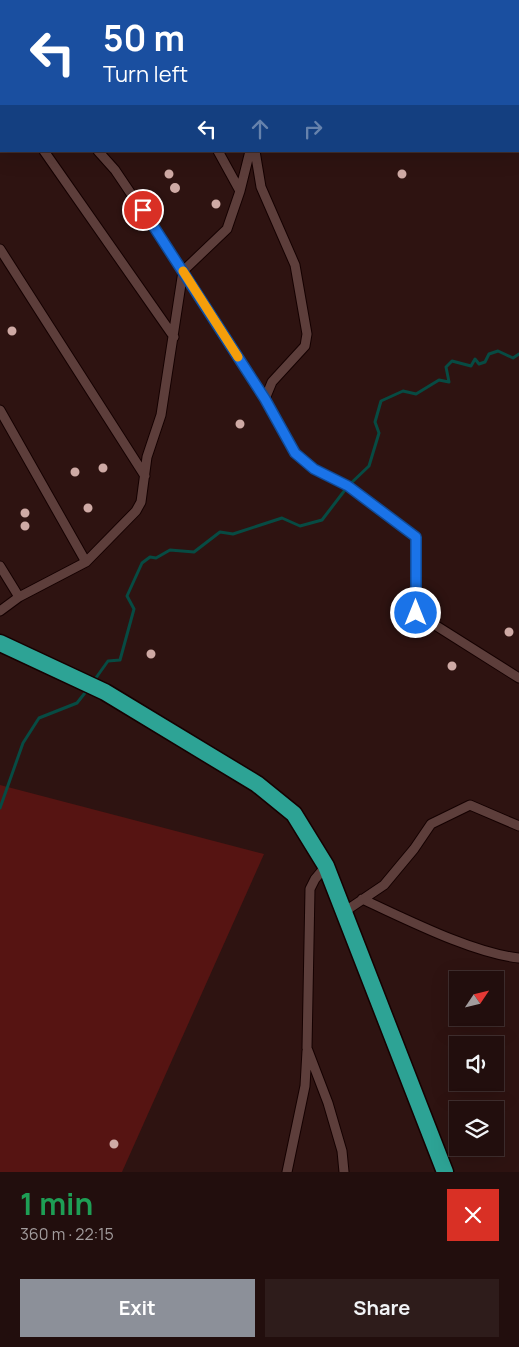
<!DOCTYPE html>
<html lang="en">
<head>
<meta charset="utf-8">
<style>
  :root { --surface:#220e0d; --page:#2e1c1b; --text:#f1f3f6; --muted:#a29c9d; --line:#3f2e2e; --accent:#8c9099 }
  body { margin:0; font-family:Manrope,sans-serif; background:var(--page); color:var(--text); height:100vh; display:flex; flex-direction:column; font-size:19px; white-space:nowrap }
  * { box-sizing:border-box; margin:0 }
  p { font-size:16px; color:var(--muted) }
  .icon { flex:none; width:28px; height:28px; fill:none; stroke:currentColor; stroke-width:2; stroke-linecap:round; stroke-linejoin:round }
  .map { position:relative; height:1172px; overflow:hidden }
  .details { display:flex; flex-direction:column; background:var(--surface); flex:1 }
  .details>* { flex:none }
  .top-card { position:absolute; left:0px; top:0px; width:520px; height:152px; box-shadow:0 5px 20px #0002,0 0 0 1px var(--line); background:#1a4fa0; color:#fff; overflow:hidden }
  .needle { width:32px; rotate:55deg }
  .controls { position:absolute; left:449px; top:971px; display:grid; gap:10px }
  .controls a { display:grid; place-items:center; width:55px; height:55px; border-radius:0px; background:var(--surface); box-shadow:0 5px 20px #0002,0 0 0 1px var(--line); font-size:25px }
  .pin { position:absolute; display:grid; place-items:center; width:42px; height:42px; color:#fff; margin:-21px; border:2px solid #fff; border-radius:50%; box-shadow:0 1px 5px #0007 }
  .me { position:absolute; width:55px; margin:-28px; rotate:0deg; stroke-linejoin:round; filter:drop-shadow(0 0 4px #0008) }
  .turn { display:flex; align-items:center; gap:18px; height:105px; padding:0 20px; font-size:22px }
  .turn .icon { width:65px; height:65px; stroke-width:2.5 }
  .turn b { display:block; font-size:35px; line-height:42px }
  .lanes { display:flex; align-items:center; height:48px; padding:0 20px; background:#0003; justify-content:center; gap:25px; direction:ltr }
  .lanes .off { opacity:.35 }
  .round { display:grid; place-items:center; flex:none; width:52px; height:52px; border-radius:0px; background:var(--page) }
  .overview { display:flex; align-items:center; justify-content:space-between; height:85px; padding:0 20px }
  h1 { font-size:30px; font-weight:700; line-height:38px; color:#1e9e55 }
  .button { display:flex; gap:10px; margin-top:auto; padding:10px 20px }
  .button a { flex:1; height:58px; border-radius:0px; background:var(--accent); color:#fff; font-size:20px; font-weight:700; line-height:58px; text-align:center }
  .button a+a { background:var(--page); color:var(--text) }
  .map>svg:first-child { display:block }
</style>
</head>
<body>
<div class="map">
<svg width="519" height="1172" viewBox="0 0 519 1172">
  <rect width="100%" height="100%" fill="#2e1311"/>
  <path fill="#561412" d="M0 785 264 854 122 1172H0Z"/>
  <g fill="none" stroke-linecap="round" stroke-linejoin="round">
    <path stroke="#074b43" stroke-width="3" d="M93 682 108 661 120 660 134 609 127 596 142 563 150 557 156 558 170 550 194 552 220 532 233 534 282 518 300 526 322 520 348 486 369 466 379 433 375 422 381 401 403 391 416 394 439 380 449 382 446 367 452 361 471 366 475 359 479 364 485 362 489 354 498 351 513 358 519 354
      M0 808 23 743 39 718 77 703 88 689"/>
  </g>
  <path fill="#cfaaa5" d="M164.5 174a4.5 4.5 0 1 1 9 0a4.5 4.5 0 1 1-9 0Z
    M397.5 174a4.5 4.5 0 1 1 9 0a4.5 4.5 0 1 1-9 0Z
    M170 188a5 5 0 1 1 10 0a5 5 0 1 1-10 0Z
    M211.5 204a4.5 4.5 0 1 1 9 0a4.5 4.5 0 1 1-9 0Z
    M7.5 331a4.5 4.5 0 1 1 9 0a4.5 4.5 0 1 1-9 0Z
    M235.5 424a4.5 4.5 0 1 1 9 0a4.5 4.5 0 1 1-9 0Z
    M98.5 468a4.5 4.5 0 1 1 9 0a4.5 4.5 0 1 1-9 0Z
    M70.5 472a4.5 4.5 0 1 1 9 0a4.5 4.5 0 1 1-9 0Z
    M83.5 508a4.5 4.5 0 1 1 9 0a4.5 4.5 0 1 1-9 0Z
    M20.5 513a4.5 4.5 0 1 1 9 0a4.5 4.5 0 1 1-9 0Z
    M20.5 526a4.5 4.5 0 1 1 9 0a4.5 4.5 0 1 1-9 0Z
    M504.5 632a4.5 4.5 0 1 1 9 0a4.5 4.5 0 1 1-9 0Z
    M146.5 654a4.5 4.5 0 1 1 9 0a4.5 4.5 0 1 1-9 0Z
    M447.5 666a4.5 4.5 0 1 1 9 0a4.5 4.5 0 1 1-9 0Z
    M109.5 1144a4.5 4.5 0 1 1 9 0a4.5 4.5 0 1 1-9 0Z"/>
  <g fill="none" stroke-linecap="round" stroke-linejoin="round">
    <defs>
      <path id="street" d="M58 0 59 1
        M113 0 114 1
        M264 0 265 1
        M167 1 168 0
        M0 26 1 29
        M0 122 1 121
        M44 151 174 337
        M218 151 240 191
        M250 151 240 191 227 229 183 271 265 399 295 453 314 469 348 486 416 537V613L519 678
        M255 151 261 187 295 265 307 334 305 346 272 382 265 399
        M0 249 145 476
        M0 410 86 562
        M0 566 19 597
        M0 611 19 597 86 562 136 511 141 502 147 457 161 415 183 271 115 170 98 151
        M326 866 315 879 310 889 307 1048 328 1103 342 1151 344 1172
        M362 899C406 919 472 953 519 958
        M344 912 384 885 414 849 431 824 470 805 519 826
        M287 1172 305 1086 307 1051"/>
      <path id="highway" d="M0 643 105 692 257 784 294 814 326 866 445 1172"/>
    </defs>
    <use href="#street" stroke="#150101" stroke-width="11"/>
    <use href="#highway" stroke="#150101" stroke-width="19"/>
    <use href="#street" stroke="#5d3e3b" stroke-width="9"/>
    <use href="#highway" stroke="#2da395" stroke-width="16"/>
  </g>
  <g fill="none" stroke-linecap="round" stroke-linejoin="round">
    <defs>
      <path id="route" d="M143 210 265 399 295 453 314 469 348 486 416 537V613"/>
    </defs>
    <use href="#route" stroke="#114b97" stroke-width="12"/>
    <use href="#route" stroke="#1a73e8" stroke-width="9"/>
    <path stroke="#f59e0b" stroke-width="9" d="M183 271 238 357"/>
  </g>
</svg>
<div class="controls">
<a><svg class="needle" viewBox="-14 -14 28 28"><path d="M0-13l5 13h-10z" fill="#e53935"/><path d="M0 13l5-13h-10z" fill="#a29c9d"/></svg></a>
<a><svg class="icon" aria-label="sound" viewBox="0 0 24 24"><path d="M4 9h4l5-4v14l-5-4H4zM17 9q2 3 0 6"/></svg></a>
<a><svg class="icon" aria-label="layers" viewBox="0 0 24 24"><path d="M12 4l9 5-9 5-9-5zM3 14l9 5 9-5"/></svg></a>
</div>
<div class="pin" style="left:143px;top:210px;background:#d93025"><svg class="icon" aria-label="arrive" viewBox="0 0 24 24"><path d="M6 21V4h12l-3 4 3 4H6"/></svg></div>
<svg class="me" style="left:416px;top:613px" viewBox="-20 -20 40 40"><circle r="17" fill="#1a73e8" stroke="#fff" stroke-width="3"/><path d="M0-11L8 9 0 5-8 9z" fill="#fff"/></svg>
<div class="top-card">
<div class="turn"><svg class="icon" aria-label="left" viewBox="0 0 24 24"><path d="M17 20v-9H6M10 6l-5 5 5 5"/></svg><div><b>50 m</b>Turn left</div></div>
<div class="lanes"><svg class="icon" aria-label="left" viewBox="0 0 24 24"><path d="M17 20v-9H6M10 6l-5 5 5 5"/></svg><svg class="icon off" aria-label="ahead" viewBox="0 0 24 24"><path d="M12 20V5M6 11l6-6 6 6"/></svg><svg class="icon off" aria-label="right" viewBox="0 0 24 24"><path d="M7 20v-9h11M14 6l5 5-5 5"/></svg></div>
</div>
</div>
<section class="details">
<div class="overview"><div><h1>1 min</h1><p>360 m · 22:15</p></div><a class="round" style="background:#d93025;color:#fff"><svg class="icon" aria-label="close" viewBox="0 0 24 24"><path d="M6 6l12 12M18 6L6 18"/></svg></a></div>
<div class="button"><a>Exit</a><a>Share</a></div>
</section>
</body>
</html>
